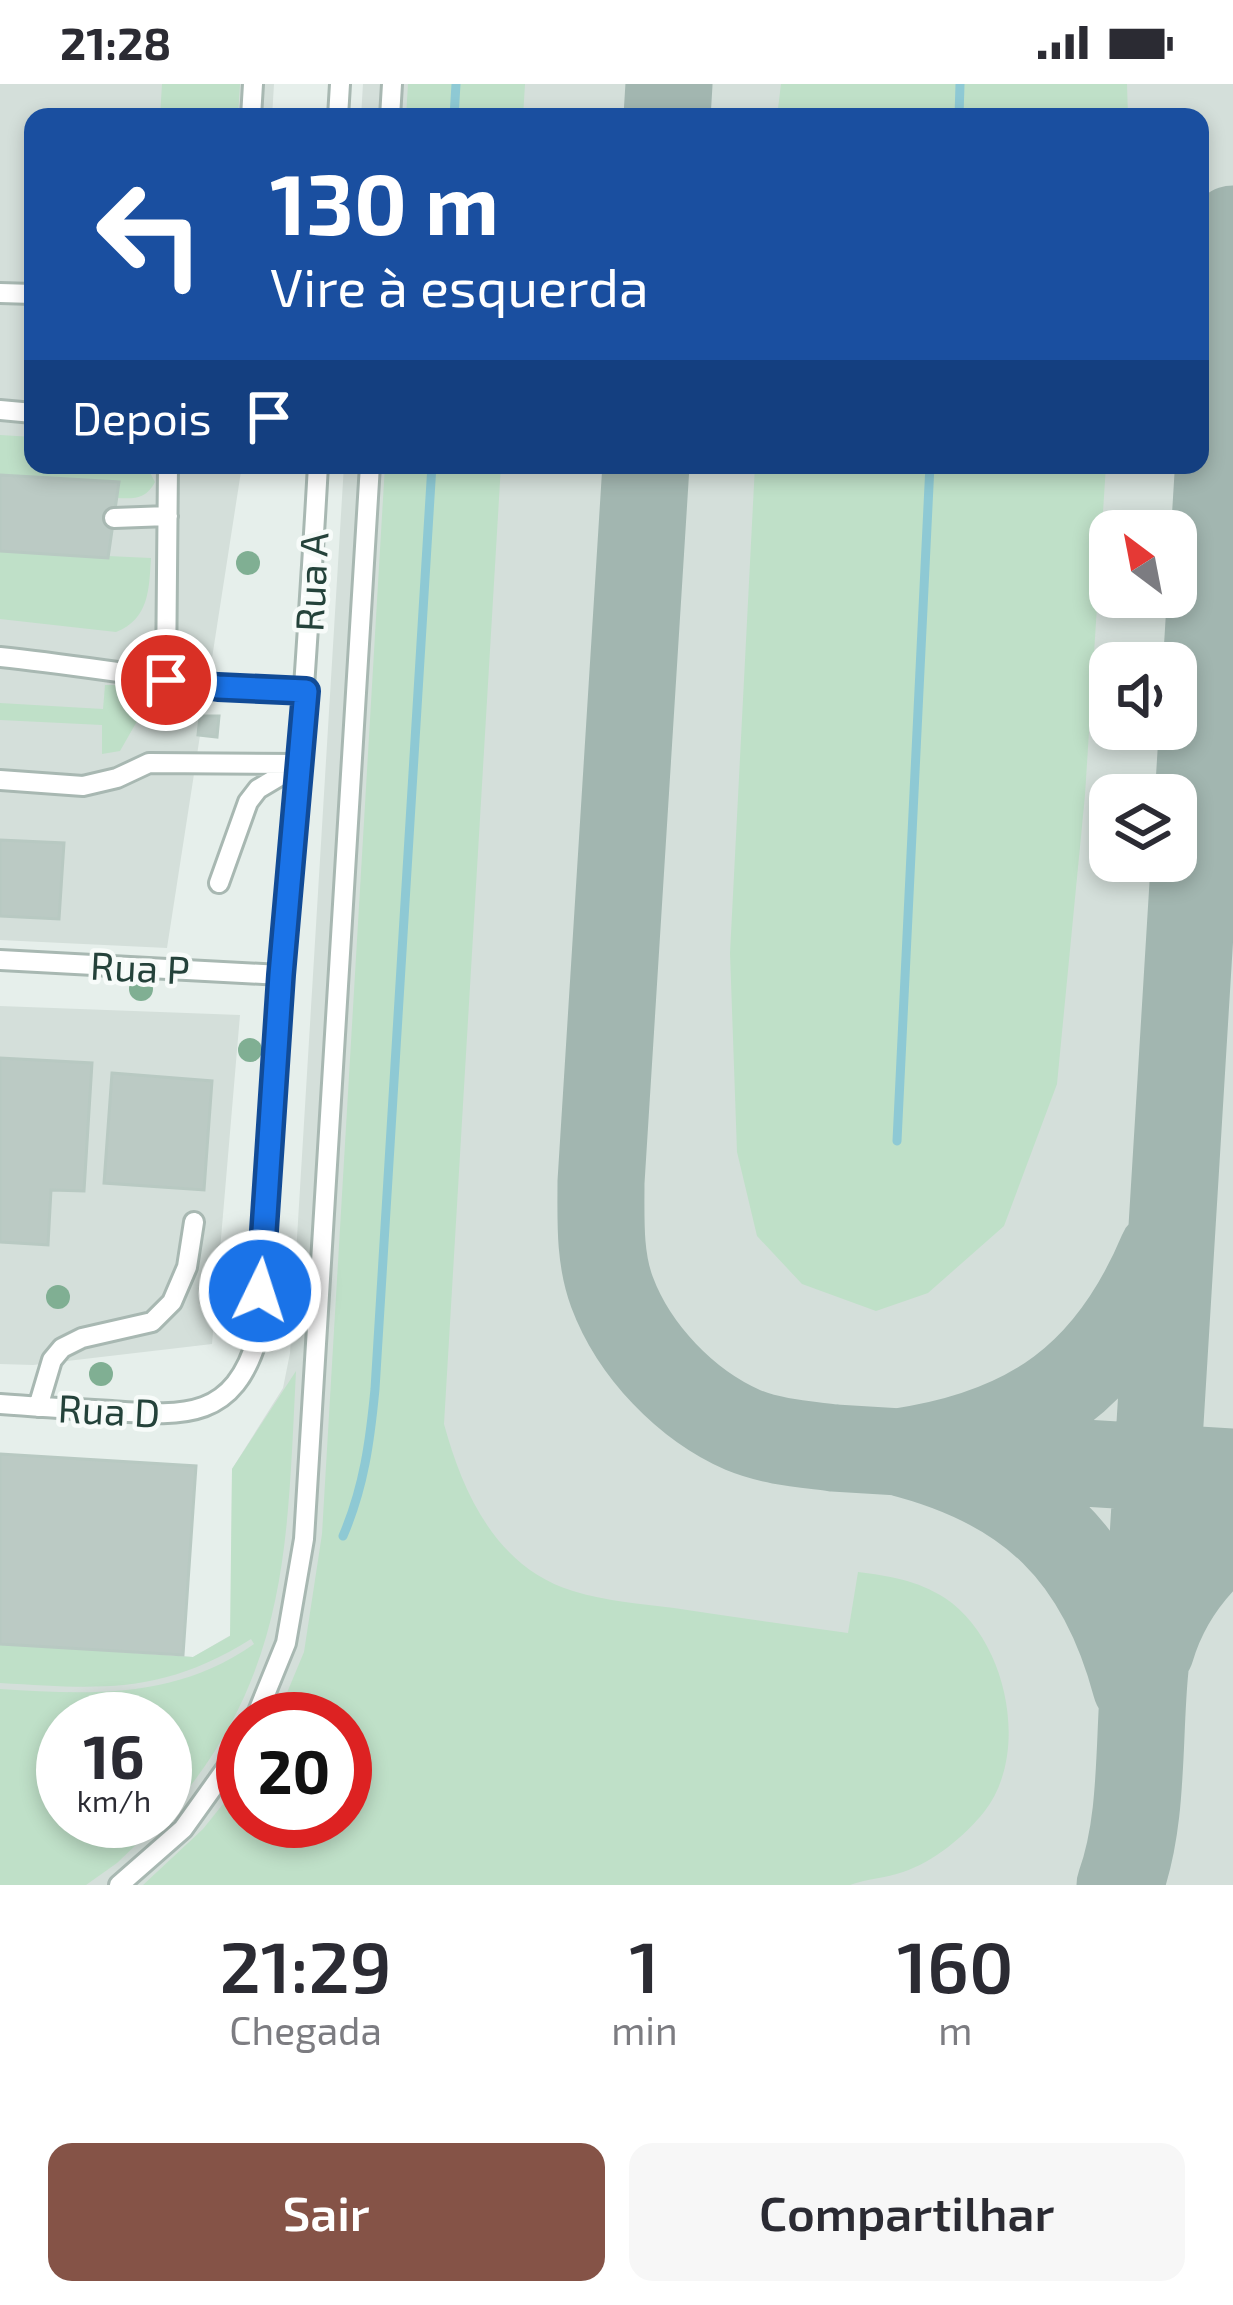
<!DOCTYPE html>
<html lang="pt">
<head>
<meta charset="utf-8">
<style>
  :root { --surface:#fff; --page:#f7f7f7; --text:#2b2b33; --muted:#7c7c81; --accent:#855347 }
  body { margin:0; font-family:"Exo 2",sans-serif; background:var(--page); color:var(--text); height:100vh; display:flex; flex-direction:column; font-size:45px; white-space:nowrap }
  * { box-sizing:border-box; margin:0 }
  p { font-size:39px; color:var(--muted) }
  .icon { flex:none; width:66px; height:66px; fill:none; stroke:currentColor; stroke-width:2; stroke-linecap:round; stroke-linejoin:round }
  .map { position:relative; height:1801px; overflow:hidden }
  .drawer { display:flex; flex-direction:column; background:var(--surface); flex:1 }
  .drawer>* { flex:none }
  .banner { position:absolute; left:24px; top:24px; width:1185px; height:366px; border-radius:24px; box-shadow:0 6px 18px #0003; background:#1a4fa0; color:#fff; overflow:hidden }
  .needle { width:78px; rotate:328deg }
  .tools { position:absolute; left:1089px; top:426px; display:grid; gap:24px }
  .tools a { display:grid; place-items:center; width:108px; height:108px; border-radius:24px; background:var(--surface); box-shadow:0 6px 18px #0003; font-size:60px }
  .speed { position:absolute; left:36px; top:1608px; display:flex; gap:24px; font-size:60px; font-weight:700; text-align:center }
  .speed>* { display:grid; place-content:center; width:156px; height:156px; border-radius:50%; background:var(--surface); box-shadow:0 6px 18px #0003; line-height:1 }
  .speed small { font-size:30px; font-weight:400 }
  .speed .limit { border:18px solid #d22; background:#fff; color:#111 }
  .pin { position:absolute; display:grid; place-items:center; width:102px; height:102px; color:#fff; margin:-51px; border:6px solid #fff; border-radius:50%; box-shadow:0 3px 12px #0007 }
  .me { position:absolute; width:132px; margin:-66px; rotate:4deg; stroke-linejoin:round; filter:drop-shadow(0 0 9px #0008) }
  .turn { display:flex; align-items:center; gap:42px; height:252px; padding:0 48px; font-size:54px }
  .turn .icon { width:156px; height:156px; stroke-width:2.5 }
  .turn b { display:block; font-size:84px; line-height:102px }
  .then { display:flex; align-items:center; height:114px; padding:0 48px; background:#0003; gap:24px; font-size:45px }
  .eta { display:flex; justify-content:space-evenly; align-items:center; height:204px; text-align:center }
  .eta b { font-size:72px; font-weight:600; line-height:84px }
  .action { display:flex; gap:24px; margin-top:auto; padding:24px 48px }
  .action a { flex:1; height:138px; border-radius:24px; background:var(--accent); color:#fff; font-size:48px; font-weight:600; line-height:138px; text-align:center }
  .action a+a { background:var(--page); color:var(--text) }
  .status { display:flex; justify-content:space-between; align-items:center; height:84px; padding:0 60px; background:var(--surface); direction:ltr }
  .status svg { height:33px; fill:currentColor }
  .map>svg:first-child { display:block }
</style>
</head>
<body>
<div class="status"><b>21:28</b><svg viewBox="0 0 49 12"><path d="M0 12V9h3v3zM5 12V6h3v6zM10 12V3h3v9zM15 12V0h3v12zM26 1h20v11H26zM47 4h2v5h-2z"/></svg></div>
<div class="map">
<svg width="1233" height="1801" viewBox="0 0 1233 1801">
  <rect width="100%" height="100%" fill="#e6efeb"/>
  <path fill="#d4dfda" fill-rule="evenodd" d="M0 0H274L272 33H33V381H242L167 864 0 856Z
    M363 0H1233V1801H0V1560L193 1573 231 1551 232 1385 283 1304 290 1269 344 381H1200V33H361ZM1110 447H1176V513H1110ZM1110 579H1176V645H1110ZM1110 711H1176V777H1110ZM63 1635H165V1737H63ZM243 1635H345V1737H243Z
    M0 922 240 931 212 1260 33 1281 0 1280Z"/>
  <path fill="#bfe0c8" d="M162 0H240L238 33H160Z
    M408 0H525L523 33H406Z
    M781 0H1127L1128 33H777Z
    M0 351 33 353V381H146L155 398C146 415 135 415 117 414L119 398 0 391Z
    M385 381H501L444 1340C463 1410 497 1484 573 1507 605 1517 641 1520 674 1524 732 1533 790 1541 848 1549L858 1488C889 1492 917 1496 945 1514 1007 1555 1031 1669 984 1728 964 1753 933 1778 903 1788 886 1794 866 1795 850 1801H143L203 1745 243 1695V1737H345V1635H276L304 1568 322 1450Z
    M755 381H1106L1085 711 1057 1000 1004 1142 928 1209 876 1227 802 1200 757 1152 737 1068 730 869Z
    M0 467 151 474C149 506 149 535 116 548L0 535Z
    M105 601H121L140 632 120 667 102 670V641L0 636V619L103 625Z
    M296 1287C287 1464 289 1592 165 1733V1635H63V1737H161L117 1779 86 1801H0V1605C91 1611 176 1615 254 1560L251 1555C161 1611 101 1605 0 1599V1560L193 1573 230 1552 232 1385Z"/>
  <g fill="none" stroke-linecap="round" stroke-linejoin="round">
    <path stroke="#8ec9d4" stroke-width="9" d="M454 33 456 0
      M959 33 960 0
      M897 1057 930 381
      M343 1452C364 1403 370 1357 375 1305L432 381"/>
    <path stroke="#a2b6b0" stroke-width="87" d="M667 33 669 0
      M646 381 601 1098C601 1135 599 1173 612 1208 634 1267 686 1321 743 1346 772 1358 803 1360 834 1364L1233 1388
      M1151 1565C1165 1517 1194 1479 1233 1448
      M1136 1602C1101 1471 1030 1401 898 1368 1030 1349 1110 1292 1162 1168
      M1120 1801C1144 1735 1138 1655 1145 1585L1233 145"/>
  </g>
  <path fill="#bbcac4" stroke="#b8c9c2" stroke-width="3" d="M0 391 119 398 108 474 0 467Z
    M200 632H219L217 653 198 651Z
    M0 756 64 759 59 835 0 832Z
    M0 974 92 979 84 1107 51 1106 48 1161 0 1158Z
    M112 989 212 997 204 1106 104 1099Z
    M0 1370 196 1382 183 1571 0 1560Z"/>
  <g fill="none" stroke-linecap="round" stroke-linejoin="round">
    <defs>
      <path id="service" d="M251 33 253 0
        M338 33 340 0
        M390 33 392 0
        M0 209 33 210
        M0 326 33 329
        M114 434 168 432
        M0 573C103 584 202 603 306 607
        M166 596 168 381
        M0 696 83 702 117 694 149 679 300 680
        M219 799 248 718 258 705 300 680
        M0 876 281 891
        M0 1320C37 1323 74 1325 112 1327 185 1332 234 1336 258 1252 276 962 302 672 318 381
        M38 1323 52 1276 62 1264 82 1254 152 1238 172 1218 187 1183 194 1138
        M255 1635 286 1559 304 1455 370 381
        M119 1801 183 1745 243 1661"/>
    </defs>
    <use href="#service" stroke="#a8b8b2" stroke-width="24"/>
    <use href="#service" stroke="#fff" stroke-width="18"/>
  </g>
  <g fill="#80af93">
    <circle cx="248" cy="479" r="12"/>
    <circle cx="141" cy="905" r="12"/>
    <circle cx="250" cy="966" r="12"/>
    <circle cx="235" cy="1185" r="12"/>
    <circle cx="58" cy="1213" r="12"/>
    <circle cx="101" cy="1290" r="12"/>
  </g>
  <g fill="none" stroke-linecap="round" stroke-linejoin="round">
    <defs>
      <path id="route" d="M166 596 218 603 306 607 281 891 260 1207"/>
    </defs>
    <use href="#route" stroke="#114b97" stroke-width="30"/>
    <use href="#route" stroke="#1a73e8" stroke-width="21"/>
  </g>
  <g text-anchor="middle" stroke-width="9" stroke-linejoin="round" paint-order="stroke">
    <g font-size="39" fill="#24423a" stroke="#f7fbf9">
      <text transform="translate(312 498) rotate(-87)" y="14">Rua A</text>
      <text transform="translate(140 884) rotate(3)" y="14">Rua P</text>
      <text transform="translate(109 1327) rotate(3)" y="14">Rua D</text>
    </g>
  </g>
</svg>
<div class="tools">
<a><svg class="needle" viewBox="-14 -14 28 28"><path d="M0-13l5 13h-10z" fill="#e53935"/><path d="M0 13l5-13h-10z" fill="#7c7c81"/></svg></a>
<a><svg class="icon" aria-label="sound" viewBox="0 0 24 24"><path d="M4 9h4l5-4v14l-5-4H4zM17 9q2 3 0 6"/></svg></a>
<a><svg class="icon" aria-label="layers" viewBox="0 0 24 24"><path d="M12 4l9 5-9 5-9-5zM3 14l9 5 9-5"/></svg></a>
</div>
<div class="speed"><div>16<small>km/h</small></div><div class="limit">20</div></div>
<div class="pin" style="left:166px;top:596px;background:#d93025"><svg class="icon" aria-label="arrive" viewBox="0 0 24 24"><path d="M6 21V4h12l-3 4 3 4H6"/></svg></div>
<svg class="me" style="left:260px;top:1207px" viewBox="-20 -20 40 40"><circle r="17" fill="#1a73e8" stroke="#fff" stroke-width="3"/><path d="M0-11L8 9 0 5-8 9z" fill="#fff"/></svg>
<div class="banner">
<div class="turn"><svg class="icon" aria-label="left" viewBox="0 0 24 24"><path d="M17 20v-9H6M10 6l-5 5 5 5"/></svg><div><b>130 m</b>Vire à esquerda</div></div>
<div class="then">Depois<svg class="icon" aria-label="arrive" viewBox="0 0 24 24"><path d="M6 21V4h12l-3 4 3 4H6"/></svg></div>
</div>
</div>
<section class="drawer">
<div class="eta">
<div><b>21:29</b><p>Chegada</p></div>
<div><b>1</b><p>min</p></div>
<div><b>160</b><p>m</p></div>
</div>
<div class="action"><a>Sair</a><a>Compartilhar</a></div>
</section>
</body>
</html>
